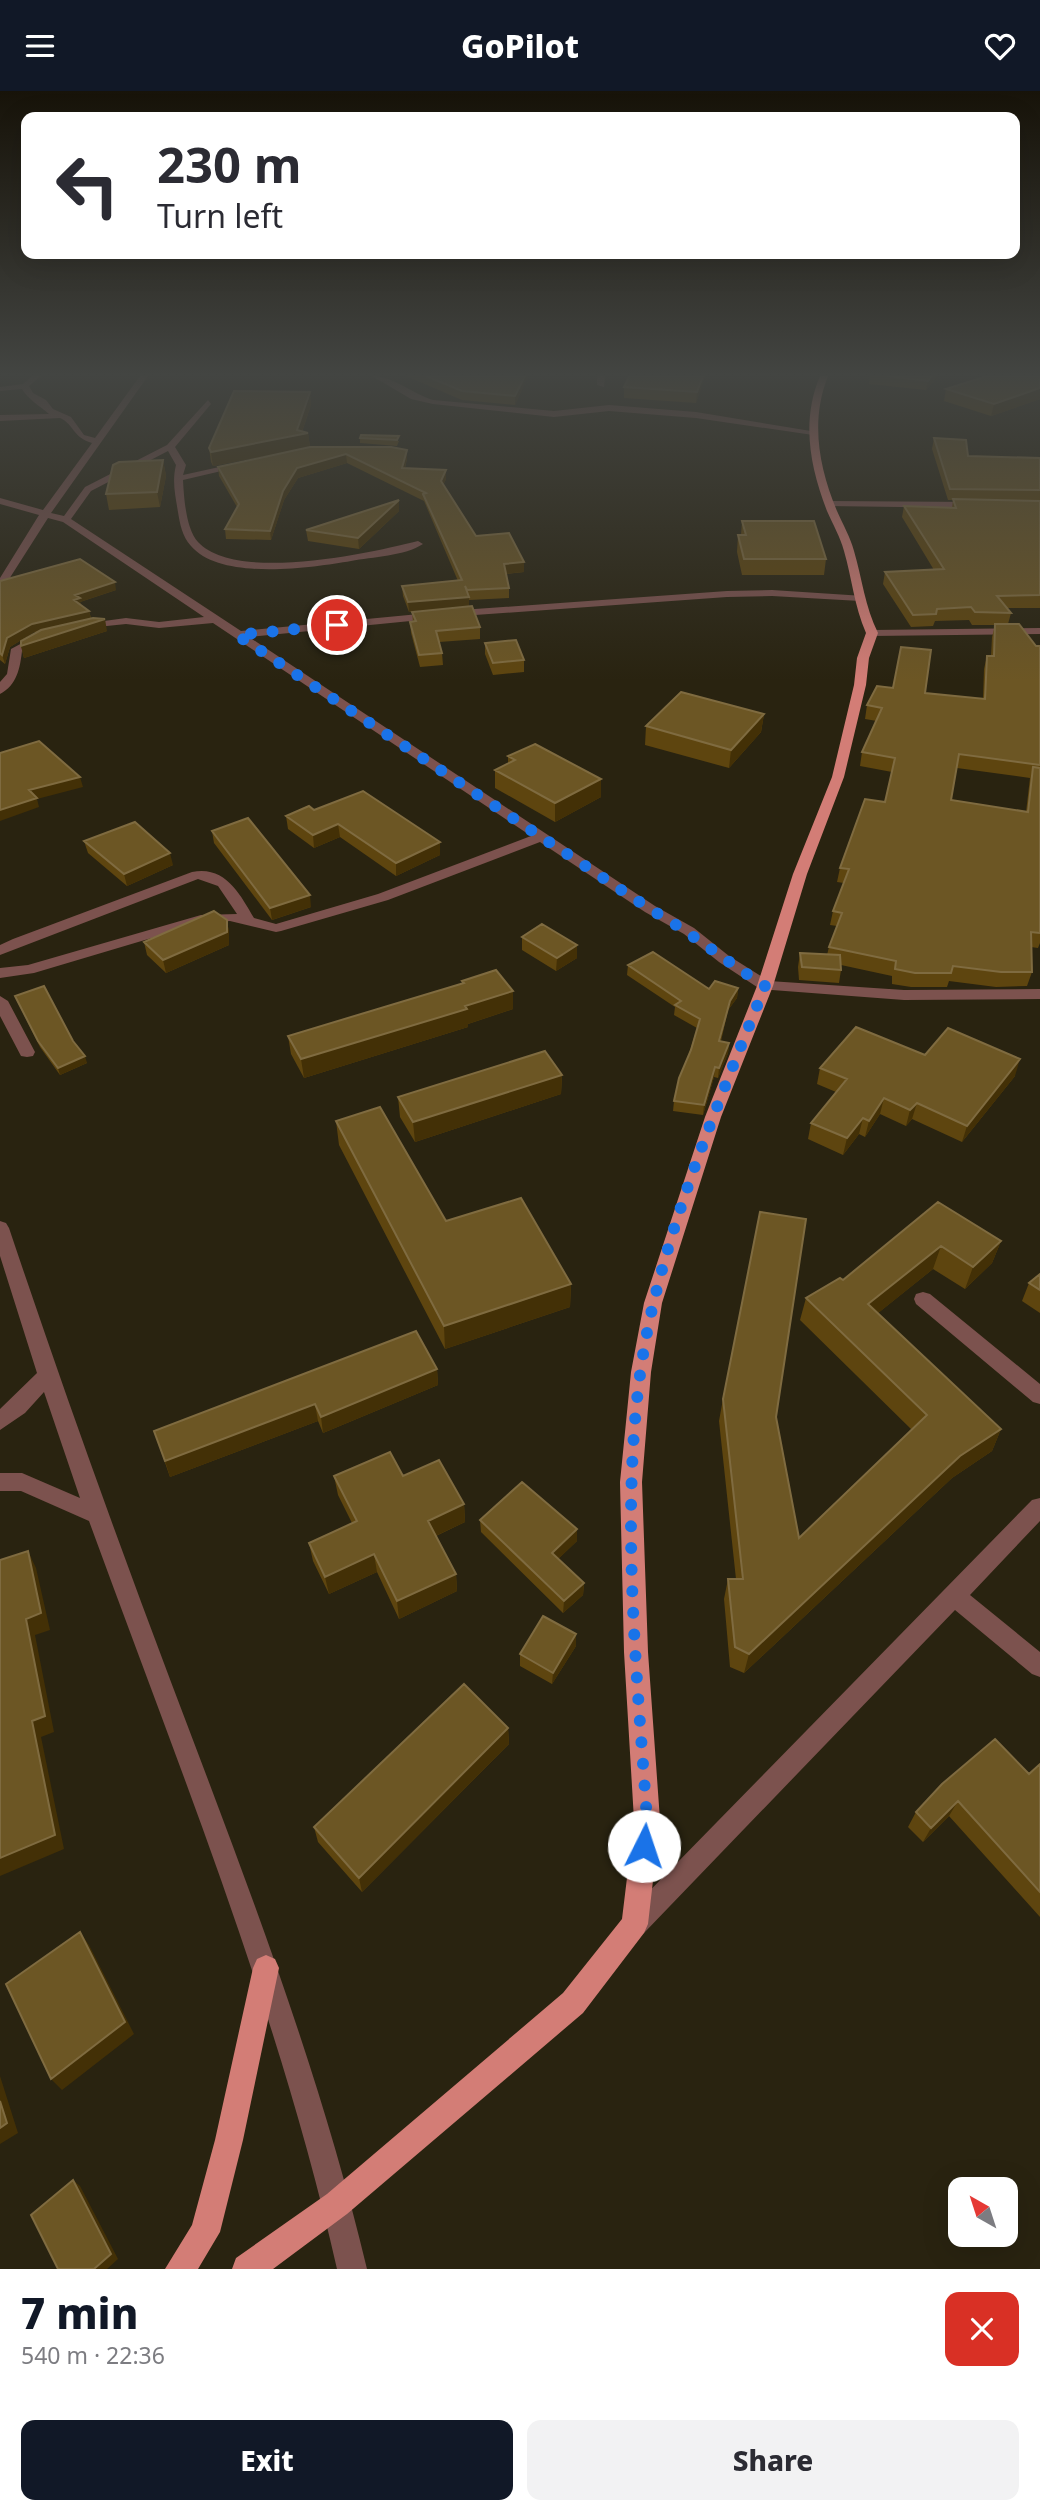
<!DOCTYPE html>
<html lang="en">
<head>
<meta charset="utf-8">
<style>
  :root { --surface:#fff; --page:#f2f2f3; --text:#2b2b33; --muted:#7c7c81; --accent:#111827 }
  body { margin:0; font-family:"Noto Sans",sans-serif; background:var(--page); color:var(--text); height:100vh; display:flex; flex-direction:column; font-size:26px; white-space:nowrap }
  * { box-sizing:border-box; margin:0 }
  p { font-size:23px; color:var(--muted) }
  .icon { flex:none; width:38px; height:38px; fill:none; stroke:currentColor; stroke-width:2; stroke-linecap:round; stroke-linejoin:round }
  .map { position:relative; height:2178px; overflow:hidden }
  .panel { display:flex; flex-direction:column; background:var(--surface); flex:1 }
  .panel>* { flex:none }
  .hud { position:absolute; left:21px; top:21px; width:999px; height:147px; border-radius:14px; box-shadow:0 7px 28px #0002; background:#fff; color:var(--text); overflow:hidden }
  .needle { width:46px; rotate:321deg }
  .tools { position:absolute; left:948px; top:2086px; display:grid; gap:14px }
  .tools a { display:grid; place-items:center; width:70px; height:70px; border-radius:14px; background:var(--surface); box-shadow:0 7px 28px #0002; font-size:35px }
  .pin { position:absolute; display:grid; place-items:center; width:60px; height:60px; color:#fff; margin:-30px; border:4px solid #fff; border-radius:50%; box-shadow:0 2px 7px #0007 }
  .me { position:absolute; width:77px; margin:-38px; rotate:4deg; stroke-linejoin:round; filter:drop-shadow(0 0 5px #0008) }
  .turn { display:flex; align-items:center; gap:24px; height:147px; padding:0 21px; font-size:32px }
  .turn .icon { width:91px; height:91px; stroke-width:2.5 }
  .turn b { display:block; font-size:49px; line-height:60px }
  .round { display:grid; place-items:center; flex:none; width:74px; height:74px; border-radius:14px; background:var(--page) }
  .head { display:flex; align-items:center; justify-content:space-between; height:119px; padding:0 21px }
  h1 { font-size:42px; font-weight:800; line-height:52px; color:var(--accent) }
  .primary-button { display:flex; gap:14px; margin-top:auto; padding:14px 21px }
  .primary-button a { flex:1; height:80px; border-radius:14px; background:var(--accent); color:#fff; font-size:28px; font-weight:800; line-height:80px; text-align:center }
  .primary-button a+a { background:var(--page); color:var(--text) }
  header { display:flex; justify-content:space-between; align-items:center; height:91px; padding:0 21px; background:var(--accent); color:#fff; font-size:32px; font-weight:800 }
  .map>svg:first-child { display:block }
</style>
</head>
<body>
<header><svg class="icon" aria-label="menu" viewBox="0 0 24 24"><path d="M4 6h16M4 12h16M4 18h16"/></svg>GoPilot<svg class="icon" aria-label="heart" viewBox="0 0 24 24"><path d="M12 20l-8-8c-3-5 5-10 8-4 3-6 11-1 8 4z"/></svg></header>
<div class="map">
<svg width="1040" height="2178" viewBox="0 0 1040 2178">
  <rect width="100%" height="100%" fill="#292310"/>
  <g fill="none" stroke-linecap="round" stroke-linejoin="round">
    <path fill="#7c524e" fill-rule="evenodd" d="M32 285H41L29 295 33 302 46 309 53 318 71 326 84 344 95 347 140 285H148L51 422 64 425 85 396 167 354 208 309 211 313 175 356 186 374 183 384 242 371 247 374 183 389C184 407 186 438 198 451 236 492 370 462 418 450L423 453C405 465 372 466 351 470 310 477 221 490 191 455 182 445 180 433 178 421 175 403 172 390 176 374L168 360 91 400 71 428 241 540 461 519 727 500 772 499 864 505 865 507 860 510 772 505 727 506 461 525 249 546 655 815 694 837 729 865 769 890 904 899 1040 898V908L904 909 760 898 719 871 684 843 645 821 540 751 388 809 281 840 276 841 230 830 202 832 34 882 0 887V877L28 874 201 824 237 823 218 795 198 788 0 864V854L13 848 192 781C225 774 240 803 254 827L276 833 378 803 531 745 213 532 159 537 126 533 78 538 77 536 82 533 126 527 159 531 204 526 63 431 48 427 4 496 0 497V487L39 424 0 413V407L43 419 92 352C72 346 75 334 60 327L0 330V324L49 323C41 316 28 308 22 298L0 300V296L23 293Z
      M372 285C393 285 413 303 433 309L554 320 609 314 696 321 817 341 813 344 696 327 609 320 554 326 433 313 411 308Z
      M597 285H605L604 296 597 294Z
      M830 410 974 411 979 414 974 417 827 415 825 413Z
      M1040 537V543L872 545 866 542 872 539Z
      M37 544 47 546 22 560C20 577 17 594 0 603V591L7 583 11 558Z
      M0 905 8 910 35 961 33 965 27 966 21 965 0 925Z
      M0 1130 6 1132 9 1137C60 1289 114 1440 171 1591 244 1784 319 1976 367 2178H337C279 1921 179 1677 89 1430L21 1400H0V1382H22L80 1407 44 1301 25 1322 0 1339V1318L37 1282 0 1165Z
      M923 1201 930 1203 1040 1293V1313L1033 1311 916 1213 914 1208 916 1203Z
      M1040 1407V1430L970 1504 1040 1561V1586L1032 1583 955 1519 644 1842 635 1846 626 1842 622 1833 626 1824 1032 1409Z"/>
    <path fill="#d37d76" fill-rule="evenodd" d="M820 285H828C810 330 819 377 837 420 843 434 850 445 854 460 862 487 865 516 878 542L869 567 866 594 844 686 807 783 773 895 721 1026 662 1212 651 1281 642 1391 648 1561 660 1729 648 1833 644 1842 583 1922 347 2123 273 2178H232L236 2167 327 2103 563 1902 622 1828 634 1729 624 1561 620 1391 631 1281 644 1212 705 1026 757 895 793 783 832 686 854 594 857 567 866 542C854 515 852 487 844 460 840 445 833 434 827 420 810 376 801 330 820 285Z
      M266 1864 275 1868 279 1877 243 2049 220 2141 198 2178H165L192 2134 215 2049 253 1877 257 1868Z"/>
  </g>
  <path fill="#5e450f" fill-rule="evenodd" d="M406 285H528L515 314 462 309Z
    M629 285H705L696 312 624 307V296Z
    M870 285H938L926 299 869 293Z
    M1040 285V308L991 325 944 310 946 298Z
    M310 301 311 314 302 341 308 342 310 356 213 375 211 371 209 357Z
    M360 347 399 350 397 355 360 352Z
    M934 347 968 365 1040 369V517H1006L1011 522 1008 533 1036 555H1040V852L1038 857 1031 856 1032 881 1027 895 996 896 949 890 947 896H911L892 893V885L841 874V879L839 892 799 889 798 876 800 862 827 864 829 856 837 835 830 834 833 820 844 792 837 791 840 777 885 711 892 681 860 675 862 661 877 630 865 628 867 614 925 602 983 608 984 578 987 565H991L992 546 995 534H972L969 529 935 530 933 535 911 536 883 493 885 481 934 479 902 426 904 415 952 417 953 409H948L932 358ZM957 677 1030 687 1026 721 951 709Z
    M310 356 407 359V368L405 377 446 388 443 394 476 445 524 481 506 483 509 497V507L469 509V515L480 536V548L439 551 442 562 443 574 420 576 411 542 410 531H413L412 521H409L403 505 402 495 458 490 424 410 347 372 298 387 284 409 271 449 226 448 225 438 237 416 219 385 218 376Z
    M163 369 166 385 160 416 109 419 106 403Z
    M399 409V420L359 458 308 450 306 439Z
    M742 430 826 468 824 484H742L737 461 738 444H741Z
    M0 490 116 499 80 511 81 514 89 520 91 527 107 540 24 567 21 555 37 541H34L10 556 5 573 0 569Z
    M485 552 524 569V581L493 584 485 563Z
    M764 623 761 641 729 677 645 654 646 635Z
    M508 665 601 706 555 731 495 697V679L508 672Z
    M314 719 440 764 396 785 340 746 314 757 288 738 286 725Z
    M212 740 311 816 272 829 214 752Z
    M84 750 173 774 127 795 88 762Z
    M227 829 229 842V854L166 882 147 864 144 851Z
    M522 846 577 867 556 880 522 859Z
    M628 874 709 898 738 897 737 907 728 919 721 950 729 952 728 962 718 987 714 986 703 1024 673 1020 674 1010 697 937 674 924 675 916 627 884Z
    M462 890 513 900V918L468 933V936L304 987 291 963 288 945 462 893Z
    M15 905 73 950 87 972 60 984 40 956 18 912Z
    M925 964 1015 985 962 1051 912 1028 906 1035 880 1023 865 1046 859 1043 843 1064 808 1048 811 1032 836 1001 817 993 820 977Z
    M562 984 561 1003 415 1051 400 1026 398 1006Z
    M336 1030 446 1130 571 1193 570 1216 445 1258 339 1054Z
    M938 1111 1001 1150 992 1172 965 1198 933 1178 878 1222 1001 1338 992 1360 952 1387 744 1582 730 1576 724 1508 728 1488H736L719 1330 723 1308 776 1326 799 1447 912 1339 800 1229 806 1207 843 1189Z
    M1040 1183V1222L1022 1210 1029 1192Z
    M437 1278 438 1294 323 1342 318 1330 170 1386 154 1340Z
    M334 1385H403L464 1413 465 1431 436 1445 456 1483 457 1500 399 1528 377 1481 329 1503 313 1470 309 1452 352 1432 338 1404Z
    M480 1429 577 1438V1450L558 1468 584 1492 583 1504 563 1522 481 1441Z
    M576 1555 552 1593 520 1575V1563Z
    M508 1637 509 1653 362 1801 318 1751 314 1736Z
    M1040 1673V1826L949 1725 923 1751 908 1736 916 1721 1029 1683Z"/>
  <path fill="#433006" d="M525 285H528L515 314V305Z
    M703 285H705L696 312 697 301Z
    M932 285H938L926 299 928 290Z
    M1040 297V308L991 325 994 313Z
    M310 301 311 314 301 343 308 342 310 356 213 375 211 361 297 339Z
    M407 359V368L402 386V377Z
    M346 363 347 372 298 387 284 409 271 449 270 440 283 400 297 377Z
    M163 369 166 385 160 416 157 401Z
    M446 379V388L441 399V390Z
    M399 409V420L359 458 358 447Z
    M524 471V481L504 483V473Z
    M115 491 116 499 80 511 81 516 74 509 75 504Z
    M469 506V516L409 521 408 511Z
    M89 520 91 528 34 541 10 556 5 573 2 564 7 547 32 533Z
    M105 528 107 540 24 567 21 555Z
    M764 623 761 641 729 677 731 659Z
    M80 686 83 696 37 708 39 716 0 730V719L29 699Z
    M601 688V706L555 731V712Z
    M338 733 340 746 314 757 313 744Z
    M440 751V764L396 785V772Z
    M170 762 173 774 127 795 124 783Z
    M310 804 311 816 272 829 270 817Z
    M227 829 229 842V854L166 882 163 869Z
    M577 854V867L556 880 557 867Z
    M738 897 737 907 728 919 718 960 719 950 730 910Z
    M513 900V918L468 933V936L304 987 301 968Z
    M729 952 728 962 718 987 719 977Z
    M85 965 87 972 60 984 58 977Z
    M1020 968 1015 985 962 1051 967 1035Z
    M715 976 714 986 703 1024 704 1014Z
    M562 984 561 1003 415 1051 413 1031Z
    M884 1007 880 1023 865 1046 869 1030Z
    M917 1012 912 1028 906 1035 910 1019Z
    M863 1027 859 1043 843 1064 847 1047Z
    M1001 1150 992 1172 965 1198 973 1176Z
    M941 1155 933 1178 862 1235 868 1213Z
    M571 1193 570 1216 445 1258 444 1235Z
    M437 1278 438 1294 323 1342 321 1326Z
    M315 1313 318 1330 170 1386 165 1370Z
    M1001 1338 992 1360 952 1387 744 1582 749 1563 960 1365Z
    M464 1413 465 1431 429 1448 428 1430Z
    M577 1438V1450L552 1474V1462Z
    M28 1460 36 1477 50 1539 35 1544 54 1641 41 1646 64 1758 0 1785V1767L32 1630 26 1528Z
    M374 1463 377 1481 329 1503 325 1486Z
    M456 1483 457 1500 399 1528 397 1510Z
    M584 1492 583 1504 563 1522 564 1510Z
    M576 1543V1555L552 1593 553 1582Z
    M508 1637 509 1653 362 1801 359 1787Z
    M958 1710 949 1725 923 1751 931 1737Z
    M80 1841 89 1854 134 1943 62 1999 51 1988Z
    M0 1985 18 2042 0 2053Z
    M73 2089 80 2095 118 2168 107 2178H94Z"/>
  <path fill="#6c5624" stroke="#7f6b40" stroke-width="2" d="M426 285H525L515 305 462 300Z
    M629 285H703L697 301 624 296Z
    M887 285H932L928 290Z
    M987 285H1040V297L994 313 946 298Z
    M234 300 310 301 297 339 308 342 211 361 209 357Z
    M361 344 399 345 397 349 360 347Z
    M934 347 966 349 968 365 1040 367V399L950 398Z
    M310 356H391L407 359 402 377 446 379 441 390 476 445 509 442 524 471 504 473 509 497 467 499 465 495 469 506 408 511 402 495 462 489 423 403 426 402 346 363 297 377 283 400 270 440 225 438 239 413 218 376Z
    M163 369 157 401 106 403 113 374 119 371Z
    M953 408 1040 410V504L997 505 1011 522 975 521 971 516 937 518 936 523 913 524 885 481 944 478 904 415 956 417Z
    M399 409 358 447 306 439Z
    M742 430H814L826 468H744L738 444H746Z
    M80 468 115 491 75 504 80 507 74 509 89 520 32 533 7 547 2 564 0 562V490Z
    M472 515 480 536 436 540 442 562 419 564 410 531 416 530 412 521Z
    M93 527 105 528 21 555V550L41 539Z
    M995 533H1019L1036 555H1040V674L959 663 951 709 1028 721 1033 676 1040 677V842L1031 841 1032 881H1001L953 875 951 882H915L895 878 896 870 829 856 842 822 833 820 849 778 840 777 865 708 885 711 895 667 862 661 882 617 867 614 877 595 893 597 901 556 931 559 925 602 985 608 987 565H994Z
    M516 549 524 569 493 572 485 552Z
    M681 601 764 623 731 659 646 635Z
    M39 650 80 686 29 699 37 707 0 719V662Z
    M535 653 601 688 555 712 495 679 515 669 508 665Z
    M363 700 440 751 396 772 338 733 313 744 286 725 309 715 314 719Z
    M248 727 310 804 270 817 212 740Z
    M135 731 170 762 124 783 84 750Z
    M214 820 227 829V841L163 869 144 851Z
    M542 833 577 854 557 867 522 846Z
    M653 861 709 898 715 890 738 897 730 910 719 950 729 952 719 977 715 976 704 1014 674 1010 679 987 691 959 700 928 675 914 681 910 628 874Z
    M800 862 840 864 841 879 802 876Z
    M496 879 513 900 465 915 467 918 301 968 288 945 464 892 462 890Z
    M44 895 73 950 85 965 58 977 38 950 15 905Z
    M856 936 925 964 948 937 1020 968 967 1035 917 1012 910 1019 884 1007 869 1030 863 1027 847 1047 811 1032 847 988 820 977Z
    M545 960 562 984 413 1031 398 1006Z
    M380 1016 446 1130 521 1107 571 1193 444 1235 336 1030Z
    M938 1111 1001 1150 973 1176 941 1155 868 1213 1001 1338 960 1365 749 1563 735 1556 728 1488H743L723 1308 760 1121 806 1128 776 1326 799 1447 927 1324 806 1207 840 1187 843 1189Z
    M1040 1183V1199L1029 1192Z
    M416 1240 437 1278 321 1326 315 1313 165 1370 154 1340Z
    M390 1361 403 1385 439 1369 464 1413 428 1430 456 1483 397 1510 374 1463 325 1486 309 1452 357 1430 334 1385Z
    M522 1391 577 1438 552 1462 584 1492 564 1510 480 1429Z
    M28 1460 41 1522 26 1528 45 1625 32 1630 55 1744 0 1767V1469Z
    M543 1525 576 1543 553 1582 520 1563Z
    M464 1593 508 1637 359 1787 314 1736Z
    M995 1648 1029 1683 1040 1673V1801L958 1710 931 1737 916 1721 942 1693Z
    M80 1841 125 1931 51 1988 6 1893Z
    M0 2010 7 2032 0 2037Z
    M73 2089 111 2163 94 2178H58L31 2124Z"/>
  <linearGradient id="sky" x2="0" y2="1"><stop stop-color="#171309"/><stop offset="0.48" stop-color="#434542"/><stop offset="1" stop-color="#434542" stop-opacity="0"/></linearGradient>
  <rect width="1040" height="590" fill="url(#sky)"/>
  <g fill="none" stroke-linecap="round" stroke-linejoin="round">
    <path stroke="#1a73e8" stroke-width="12" stroke-dasharray="0 21.6" d="M337 534 237 544 650 818C690 841 726 870 765 895 724 998 680 1102 654 1210 614 1371 636 1565 647 1729L644 1755"/>
  </g>
</svg>
<div class="tools">
<a><svg class="needle" viewBox="-14 -14 28 28"><path d="M0-13l5 13h-10z" fill="#e53935"/><path d="M0 13l5-13h-10z" fill="#7c7c81"/></svg></a>
</div>
<div class="pin" style="left:337px;top:534px;background:#d93025"><svg class="icon" aria-label="arrive" viewBox="0 0 24 24"><path d="M6 21V4h12l-3 4 3 4H6"/></svg></div>
<svg class="me" style="left:644px;top:1755px" viewBox="-20 -20 40 40"><circle r="19" fill="#fff"/><path d="M0-13L10 11 0 6-10 11z" fill="#1a73e8"/></svg>
<div class="hud">
<div class="turn"><svg class="icon" aria-label="left" viewBox="0 0 24 24"><path d="M17 20v-9H6M10 6l-5 5 5 5"/></svg><div><b>230 m</b>Turn left</div></div>
</div>
</div>
<section class="panel">
<div class="head"><div><h1>7 min</h1><p>540 m · 22:36</p></div><a class="round" style="background:#d93025;color:#fff"><svg class="icon" aria-label="close" viewBox="0 0 24 24"><path d="M6 6l12 12M18 6L6 18"/></svg></a></div>
<div class="primary-button"><a>Exit</a><a>Share</a></div>
</section>
</body>
</html>
